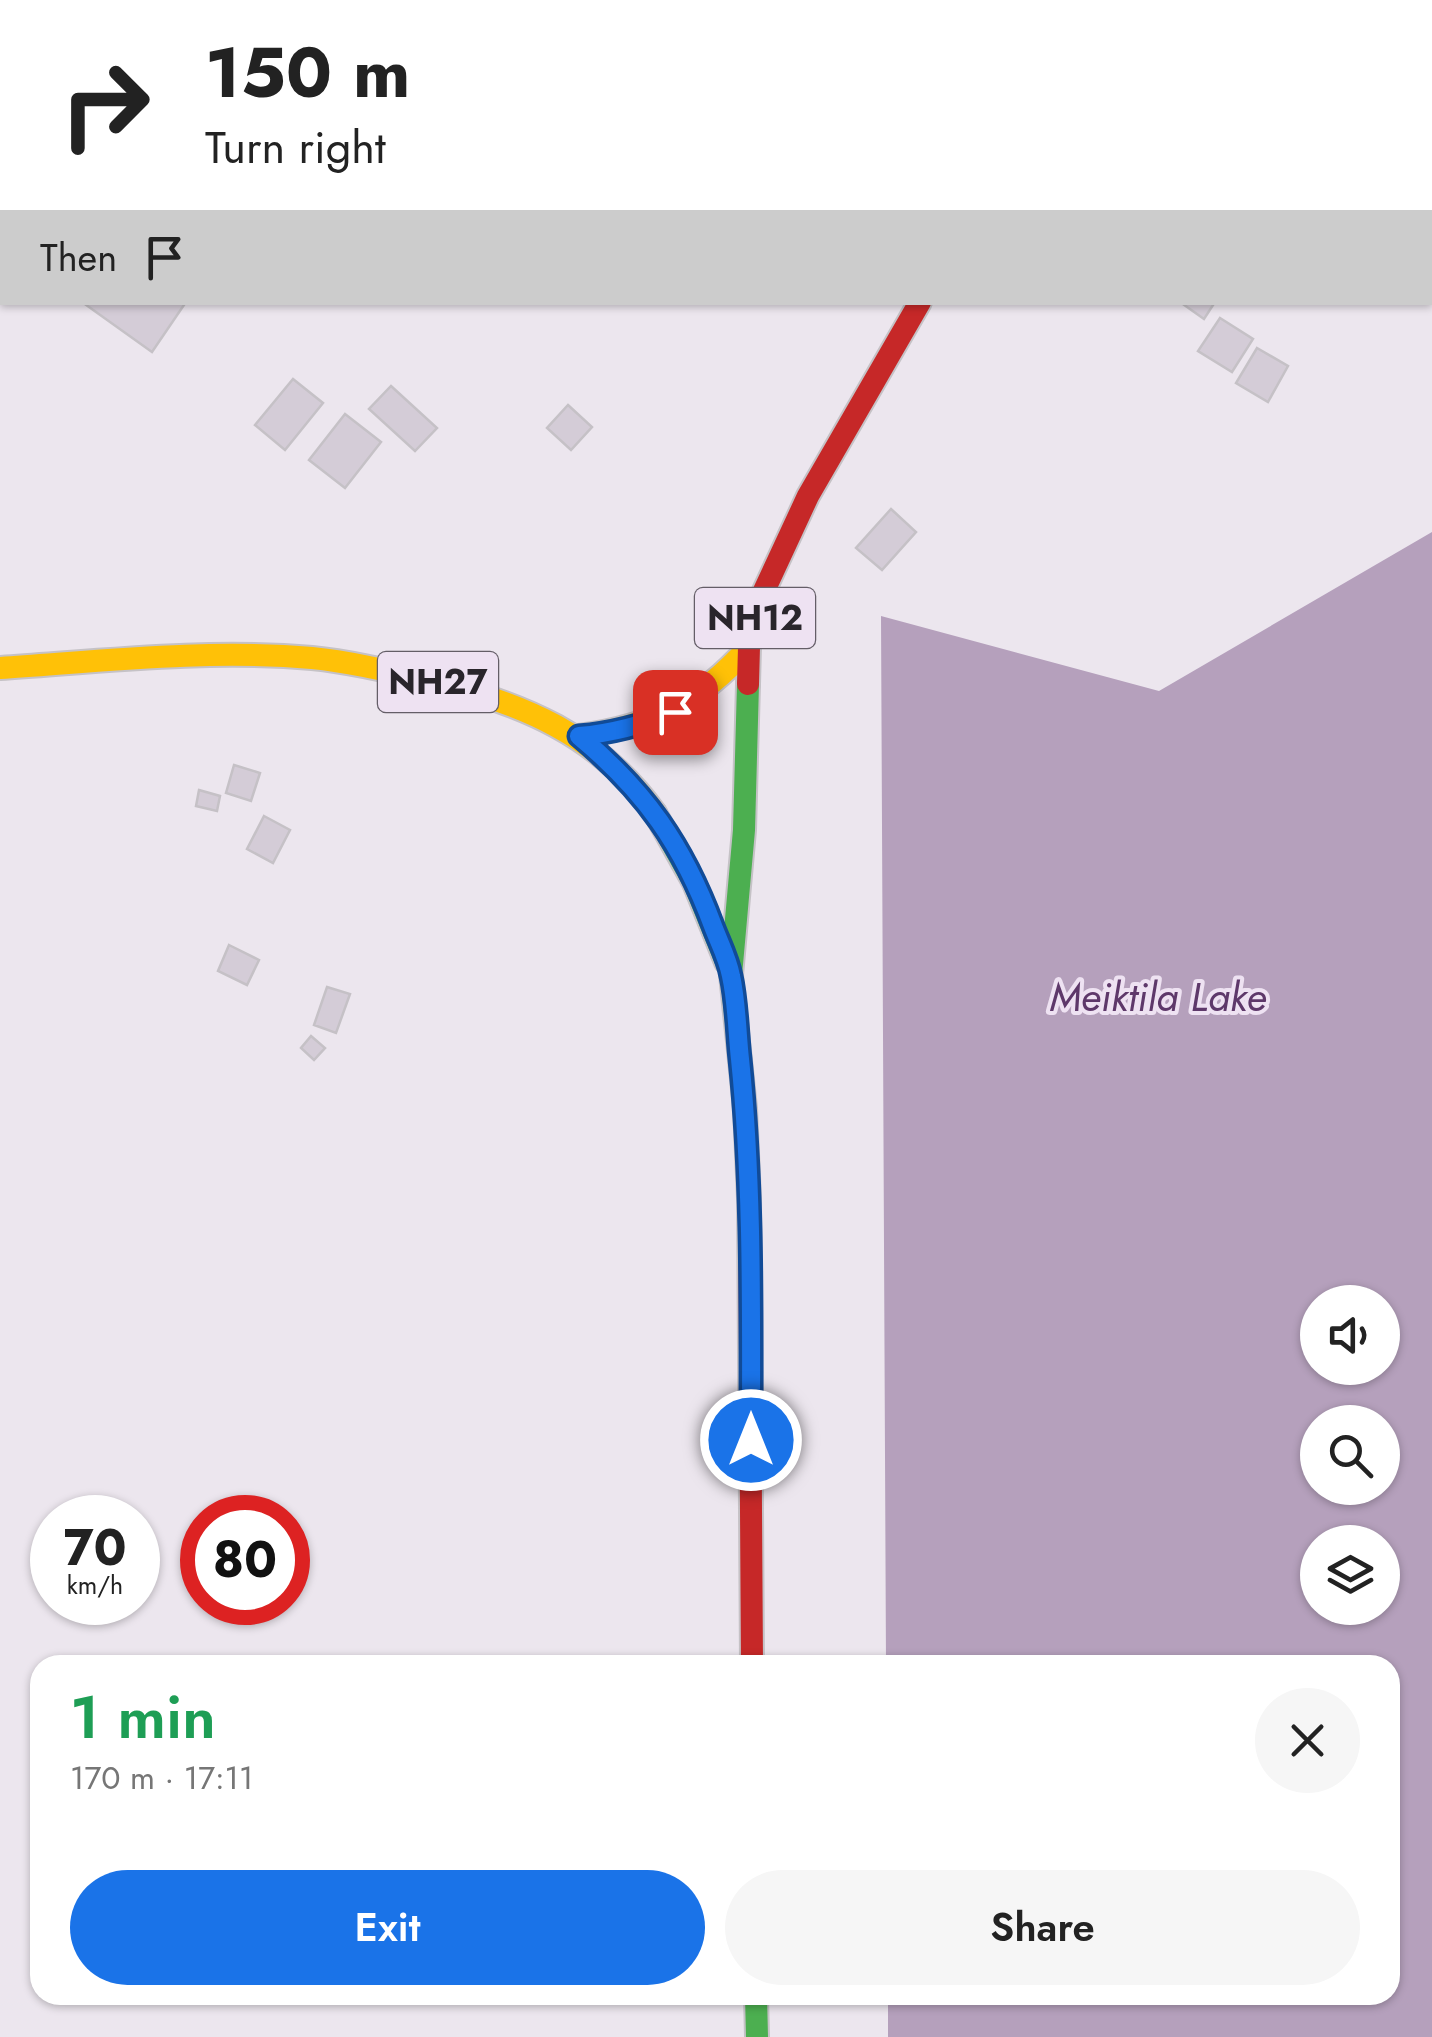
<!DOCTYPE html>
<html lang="en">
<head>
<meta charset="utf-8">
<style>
  :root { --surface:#fff; --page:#f6f6f6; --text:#222; --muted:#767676; --accent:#1a73e8 }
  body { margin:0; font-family:Jost,sans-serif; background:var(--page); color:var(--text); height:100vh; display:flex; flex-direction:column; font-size:38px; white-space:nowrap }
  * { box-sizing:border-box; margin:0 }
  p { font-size:32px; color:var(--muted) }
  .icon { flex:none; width:55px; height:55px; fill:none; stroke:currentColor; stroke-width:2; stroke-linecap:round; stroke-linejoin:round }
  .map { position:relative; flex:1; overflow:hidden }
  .side { position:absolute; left:30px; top:1655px; width:1370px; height:350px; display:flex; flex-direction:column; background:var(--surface); border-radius:30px; box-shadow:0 2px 8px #0004 }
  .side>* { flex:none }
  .hud { position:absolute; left:0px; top:0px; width:1432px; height:305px; box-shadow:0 2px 8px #0004; background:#fff; color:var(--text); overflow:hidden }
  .buttons { position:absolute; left:1300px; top:1285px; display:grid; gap:20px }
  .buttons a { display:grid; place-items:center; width:100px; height:100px; border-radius:50%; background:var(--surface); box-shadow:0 2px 8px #0004; font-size:50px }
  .speed { position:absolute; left:30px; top:1495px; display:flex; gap:20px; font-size:50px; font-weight:700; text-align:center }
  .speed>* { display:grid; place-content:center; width:130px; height:130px; border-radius:50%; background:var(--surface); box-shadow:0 2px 8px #0004; line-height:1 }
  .speed small { font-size:25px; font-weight:400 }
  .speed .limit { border:15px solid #d22; background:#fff; color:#111 }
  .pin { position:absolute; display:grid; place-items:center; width:85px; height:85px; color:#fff; margin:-42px; border-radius:20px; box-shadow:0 5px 15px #0006 }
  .me { position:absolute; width:110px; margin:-55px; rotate:0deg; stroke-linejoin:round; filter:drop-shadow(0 0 8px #0008) }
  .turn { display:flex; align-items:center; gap:35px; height:210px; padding:0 40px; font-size:45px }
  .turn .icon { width:130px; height:130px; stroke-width:2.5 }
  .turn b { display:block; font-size:70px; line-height:85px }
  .then { display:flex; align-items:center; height:95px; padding:0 40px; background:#0003; gap:20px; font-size:38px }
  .round { display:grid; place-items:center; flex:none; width:105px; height:105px; border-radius:52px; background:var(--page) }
  .headline { display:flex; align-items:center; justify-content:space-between; height:170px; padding:0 40px }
  h1 { font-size:60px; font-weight:600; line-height:75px; color:#1e9e55 }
  .action { display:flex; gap:20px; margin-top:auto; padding:20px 40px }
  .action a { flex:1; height:115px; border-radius:60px; background:var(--accent); color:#fff; font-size:40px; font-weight:600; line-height:115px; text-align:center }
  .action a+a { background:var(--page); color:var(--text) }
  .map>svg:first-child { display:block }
</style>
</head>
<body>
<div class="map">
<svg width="1432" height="2037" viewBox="0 0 1432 2037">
  <rect width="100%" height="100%" fill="#ece6ee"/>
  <path fill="#b5a0bc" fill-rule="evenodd" d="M1432 532V2037H888V1995H1390V1665H886L881 616 1159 691ZM1318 1302H1382V1368H1318ZM1318 1422H1382V1488H1318ZM1318 1542H1382V1608H1318Z"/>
  <path fill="#d4ccd7" stroke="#c5c1c6" stroke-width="2.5" d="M284 0H357L282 2Z
    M82 302H186L152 352Z
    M1180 302H1215L1204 319Z
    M1220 318 1253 339 1232 372 1198 351Z
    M1257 348 1288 366 1268 402 1236 383Z
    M293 379 323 403 285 450 255 425Z
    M391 386 437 428 415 451 369 409Z
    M568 405 592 427 571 450 547 428Z
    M345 414 381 442 345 488 309 460Z
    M891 509 916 532 882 570 856 548Z
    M234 765 260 773 251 801 226 793Z
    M199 790 220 796 217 811 196 806Z
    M264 816 290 830 273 863 247 849Z
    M229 945 259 960 247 985 218 971Z
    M327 987 350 994 336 1033 314 1025Z
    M311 1036 325 1048 314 1060 301 1048Z"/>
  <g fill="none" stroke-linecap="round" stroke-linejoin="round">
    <defs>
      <path id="fast" d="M748 684 744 830 731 975 745 1108 749 1199
        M655 813 694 883 726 962
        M756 1995 757 2037"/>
      <path id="slow" d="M0 668C103 661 209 649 312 658 352 662 392 672 431 681 522 703 599 735 655 813
        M579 736C654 726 698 703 749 647"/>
      <path id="jam" d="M1093 2 1095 0
        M748 684 749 647 757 606 808 496 920 302
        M749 1199 752 1665"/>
    </defs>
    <use href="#fast" stroke="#c5c2c6" stroke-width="26"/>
    <use href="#slow" stroke="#c5c2c6" stroke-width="26"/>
    <use href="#jam" stroke="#c5c2c6" stroke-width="26"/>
    <use href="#fast" stroke="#4caf50" stroke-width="22"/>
    <use href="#slow" stroke="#ffc107" stroke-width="22"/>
    <use href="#jam" stroke="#c62828" stroke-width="22"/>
  </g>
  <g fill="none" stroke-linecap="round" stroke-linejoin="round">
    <defs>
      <path id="route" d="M675 712C643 725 614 733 579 736 645 791 683 845 713 926 719 942 728 959 731 976 737 1003 737 1032 740 1059 753 1186 751 1313 751 1440"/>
    </defs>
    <use href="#route" stroke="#114b97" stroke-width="25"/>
    <use href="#route" stroke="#1a73e8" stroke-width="18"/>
  </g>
  <g text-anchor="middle" stroke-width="8" stroke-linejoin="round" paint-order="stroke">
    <g fill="#eee2f2" stroke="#645e67" stroke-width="2.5">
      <rect x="695" y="588" width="120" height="60" rx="8"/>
      <rect x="378" y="652" width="120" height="60" rx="8"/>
    </g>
    <g font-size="35" font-weight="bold" fill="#29252b">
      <text x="755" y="630">NH12</text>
      <text x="438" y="694">NH27</text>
    </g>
    <g font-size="40" font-style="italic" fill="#5e386a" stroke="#eee2f2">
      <text x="1158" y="1011">Meiktila Lake</text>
    </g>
  </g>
</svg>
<div class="buttons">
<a><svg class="icon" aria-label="sound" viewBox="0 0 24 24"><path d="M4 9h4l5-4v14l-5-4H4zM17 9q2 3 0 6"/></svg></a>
<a><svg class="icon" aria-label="search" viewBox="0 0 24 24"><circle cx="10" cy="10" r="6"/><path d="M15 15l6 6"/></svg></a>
<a><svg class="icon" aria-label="layers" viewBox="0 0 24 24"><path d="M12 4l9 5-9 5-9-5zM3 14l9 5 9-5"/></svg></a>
</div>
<div class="speed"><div>70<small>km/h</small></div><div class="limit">80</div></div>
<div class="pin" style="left:675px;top:712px;background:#d93025"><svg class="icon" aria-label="arrive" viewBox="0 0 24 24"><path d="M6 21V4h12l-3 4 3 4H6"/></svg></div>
<svg class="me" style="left:751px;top:1440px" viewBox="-20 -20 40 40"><circle r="17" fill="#1a73e8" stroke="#fff" stroke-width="3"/><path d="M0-11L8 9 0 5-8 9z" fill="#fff"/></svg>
<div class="hud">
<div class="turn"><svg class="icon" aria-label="right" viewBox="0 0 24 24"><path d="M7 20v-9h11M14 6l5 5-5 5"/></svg><div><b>150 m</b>Turn right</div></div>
<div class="then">Then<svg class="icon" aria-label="arrive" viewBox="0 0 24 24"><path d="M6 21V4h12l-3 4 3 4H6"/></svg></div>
</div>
<section class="side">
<div class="headline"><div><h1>1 min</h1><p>170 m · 17:11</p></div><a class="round"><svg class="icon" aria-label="close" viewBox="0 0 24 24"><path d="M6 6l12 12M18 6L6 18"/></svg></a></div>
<div class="action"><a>Exit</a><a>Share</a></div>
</section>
</div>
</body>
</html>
